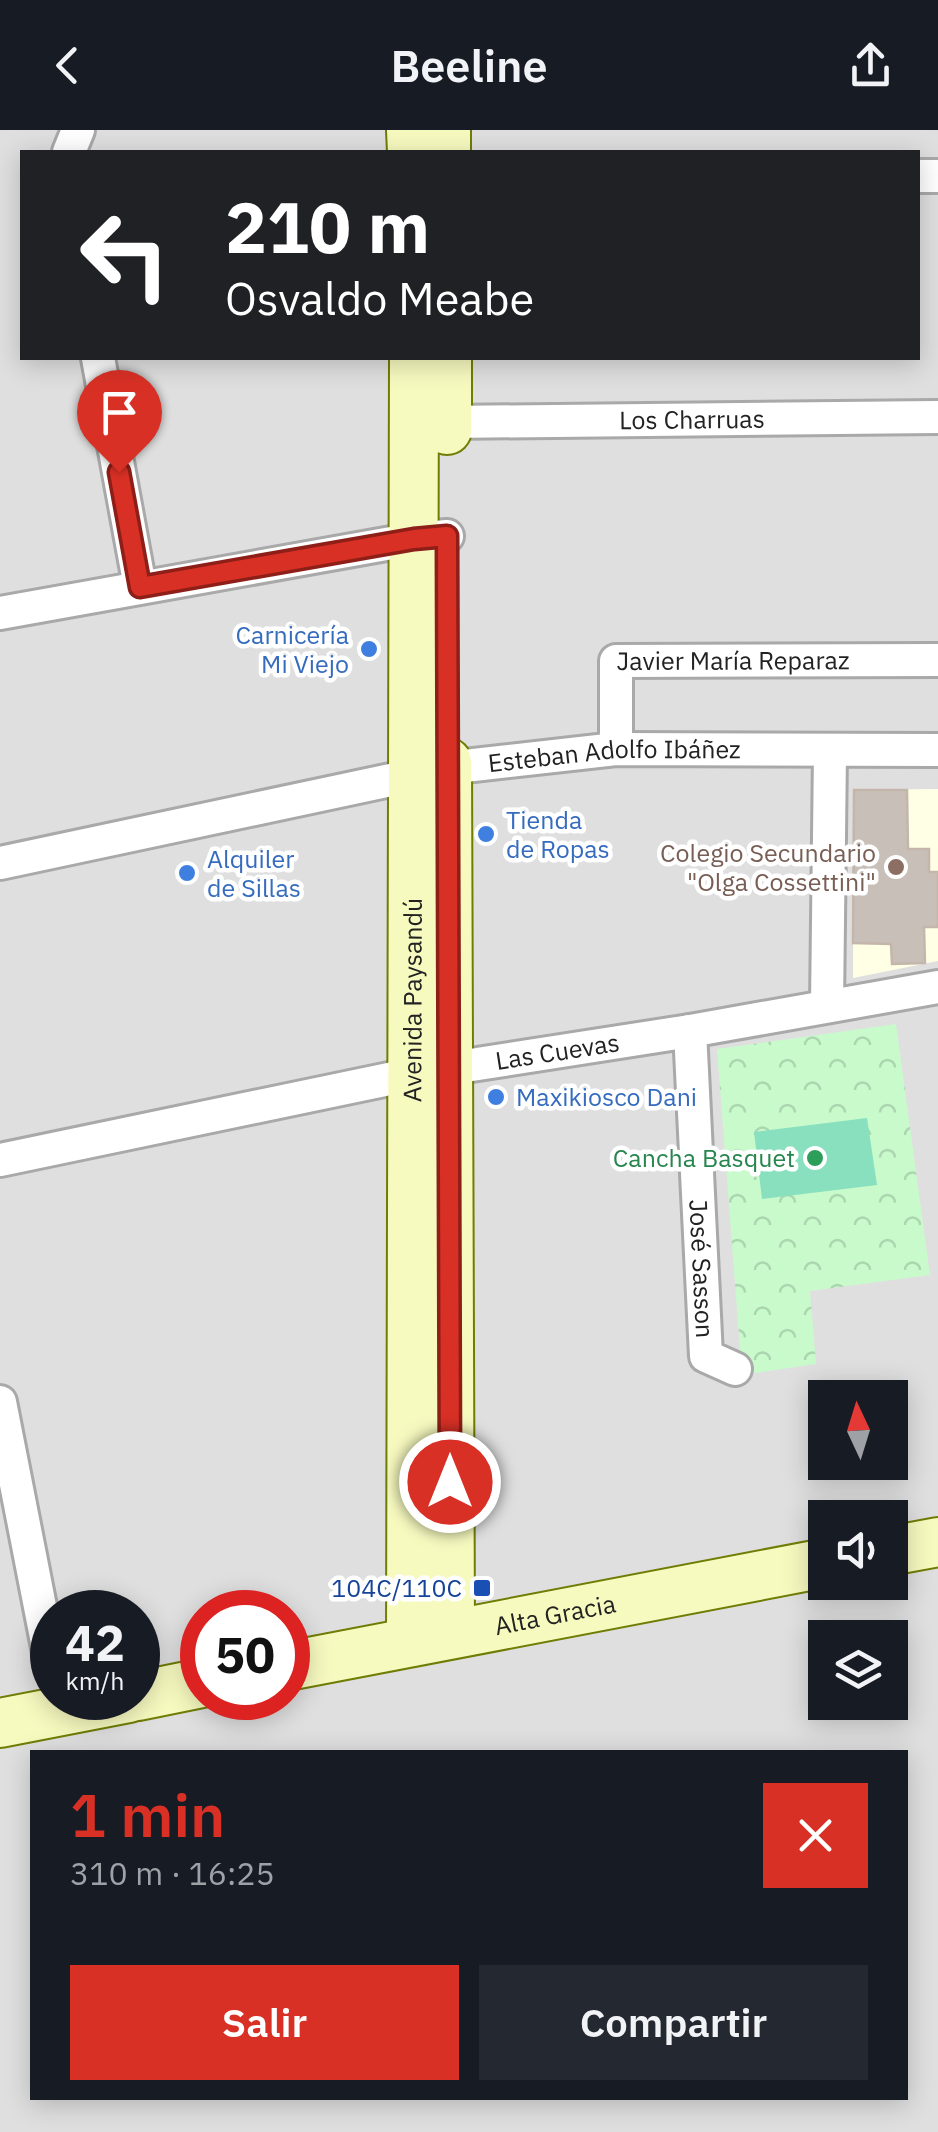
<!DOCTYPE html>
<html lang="es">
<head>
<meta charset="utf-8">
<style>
  :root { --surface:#171b24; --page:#242831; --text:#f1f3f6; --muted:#9ea1a6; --accent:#d93025 }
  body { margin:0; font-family:"IBM Plex Sans",sans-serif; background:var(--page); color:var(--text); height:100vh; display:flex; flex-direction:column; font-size:38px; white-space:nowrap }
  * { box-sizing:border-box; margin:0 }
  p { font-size:32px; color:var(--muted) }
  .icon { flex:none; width:55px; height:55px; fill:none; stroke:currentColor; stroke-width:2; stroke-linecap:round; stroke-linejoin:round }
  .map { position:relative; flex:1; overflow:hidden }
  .panel { position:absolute; left:30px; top:1620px; width:878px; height:350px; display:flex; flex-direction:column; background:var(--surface); border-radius:0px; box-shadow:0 5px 25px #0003 }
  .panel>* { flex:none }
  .guide { position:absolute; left:20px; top:20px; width:900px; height:210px; border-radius:0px; box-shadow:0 5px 25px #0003; background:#202124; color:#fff; overflow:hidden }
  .needle { width:65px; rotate:356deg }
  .buttons { position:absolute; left:808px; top:1250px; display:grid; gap:20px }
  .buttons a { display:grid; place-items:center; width:100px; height:100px; border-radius:0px; background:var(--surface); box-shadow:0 5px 25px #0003; font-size:50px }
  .speed { position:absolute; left:30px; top:1460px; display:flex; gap:20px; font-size:50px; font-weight:700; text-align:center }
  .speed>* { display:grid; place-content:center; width:130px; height:130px; border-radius:50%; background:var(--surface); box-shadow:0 5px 25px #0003; line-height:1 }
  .speed small { font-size:25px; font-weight:400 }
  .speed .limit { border:15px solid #d22; background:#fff; color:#111 }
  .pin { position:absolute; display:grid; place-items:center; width:85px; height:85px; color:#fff; margin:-102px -42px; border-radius:50% 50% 50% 0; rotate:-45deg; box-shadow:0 0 10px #0007 }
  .pin .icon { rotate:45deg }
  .me { position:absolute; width:110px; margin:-55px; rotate:0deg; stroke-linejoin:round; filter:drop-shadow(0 0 8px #0008) }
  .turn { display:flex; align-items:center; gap:35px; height:210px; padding:0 40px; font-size:45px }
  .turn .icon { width:130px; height:130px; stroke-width:2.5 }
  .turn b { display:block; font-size:70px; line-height:85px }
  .round { display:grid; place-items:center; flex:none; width:105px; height:105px; border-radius:0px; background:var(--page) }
  .overview { display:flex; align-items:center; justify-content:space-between; height:170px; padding:0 40px }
  h1 { font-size:60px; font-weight:600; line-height:75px; color:var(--accent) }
  .cta { display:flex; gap:20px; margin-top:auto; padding:20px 40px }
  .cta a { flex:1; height:115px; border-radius:0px; background:var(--accent); color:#fff; font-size:40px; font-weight:600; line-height:115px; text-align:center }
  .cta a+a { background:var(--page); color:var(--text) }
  header { display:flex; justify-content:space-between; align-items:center; height:130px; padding:0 40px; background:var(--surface); font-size:45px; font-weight:600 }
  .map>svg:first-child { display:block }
</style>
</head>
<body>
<header><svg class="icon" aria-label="back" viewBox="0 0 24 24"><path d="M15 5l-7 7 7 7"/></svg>Beeline<svg class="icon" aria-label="share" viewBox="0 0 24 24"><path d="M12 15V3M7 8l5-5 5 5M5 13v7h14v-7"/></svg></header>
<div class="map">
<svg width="938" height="2002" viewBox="0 0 938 2002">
  <defs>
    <pattern id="park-crowns" width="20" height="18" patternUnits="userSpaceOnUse" patternTransform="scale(2.5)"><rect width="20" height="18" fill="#c8facc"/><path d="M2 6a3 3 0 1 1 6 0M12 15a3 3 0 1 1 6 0" fill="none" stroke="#acd6af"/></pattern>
  </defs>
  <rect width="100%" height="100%" fill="#f2efe9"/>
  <path fill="#e0dfdf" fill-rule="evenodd" d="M0 0H938V2002H0ZM22 22H918V228H22ZM825 1268H890V1332H825ZM825 1388H890V1452H825ZM52 1482H138V1568H52ZM202 1482H288V1568H202ZM825 1508H890V1572H825ZM32 1622H905V1968H32Z"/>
  <path fill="#ffffe5" d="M938 659V831L853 848 854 660Z"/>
  <path fill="url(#park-crowns)" d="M896 894 930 1145 810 1161 816 1234 742 1245 717 919Z"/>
  <path fill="#88e0be" d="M867 988 877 1055 762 1069 754 1002Z"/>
  <path fill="#c7bfb8" stroke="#c4b6ab" stroke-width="2.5" d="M854 660H907L908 719H929V742H938V797H924L925 833 892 834 891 814 853 813Z"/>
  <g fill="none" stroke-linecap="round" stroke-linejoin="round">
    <defs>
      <g id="street">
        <path d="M69 22 78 0"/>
        <path d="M918 46H938"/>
        <path d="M98 228 140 457"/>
        <path id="s1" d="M447 292 938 287"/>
        <path d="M0 483 414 409 447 406"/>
        <path id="s2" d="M616 619V531L938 530"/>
        <path id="s3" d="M0 733 447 638 616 619 938 620"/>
        <path d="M827 876 830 621"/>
        <path id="s4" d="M690 901 706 1226 735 1239"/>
        <path id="s5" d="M0 1030 413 944 690 901 938 857"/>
        <path d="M0 1272 52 1538"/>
      </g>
      <g id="secondary">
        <path d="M411 0 412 22"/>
        <path d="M446 0V22"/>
        <path d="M447 228V300"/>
        <path d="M447 632 450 1504"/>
        <path d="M890 1421 938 1412"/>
        <path id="s6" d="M411 1512 414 228"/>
        <path id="s7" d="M288 1536 825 1433"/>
        <path d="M138 1566 202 1553"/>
        <path d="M0 1593 129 1568"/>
      </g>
    </defs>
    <use href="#street" stroke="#a9a9a9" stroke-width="38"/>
    <use href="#secondary" stroke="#707d05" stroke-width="52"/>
    <use href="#street" stroke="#fff" stroke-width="32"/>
    <use href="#secondary" stroke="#f7fabf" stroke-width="48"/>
  </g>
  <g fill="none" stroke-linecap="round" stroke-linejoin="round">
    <defs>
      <path id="route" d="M119 342 140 457 414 409 447 406 450 1352"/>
    </defs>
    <use href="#route" stroke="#8d1f18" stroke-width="25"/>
    <use href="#route" stroke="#d93025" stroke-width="18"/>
  </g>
  <g fill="#3f7fe0" stroke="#fff" stroke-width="4">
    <circle cx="369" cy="519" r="10"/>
    <circle cx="486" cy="704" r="10"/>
    <circle cx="187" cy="743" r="10"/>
    <circle cx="496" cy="967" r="10"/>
  </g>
  <circle fill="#8d6e63" stroke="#fff" stroke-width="4" cx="896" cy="737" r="10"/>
  <circle fill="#2e9e5b" stroke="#fff" stroke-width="4" cx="815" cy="1028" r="10"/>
  <rect fill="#1a4fb4" stroke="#fff" stroke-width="4" x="472" y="1448" width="20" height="20" rx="5"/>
  <g text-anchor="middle" stroke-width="9" stroke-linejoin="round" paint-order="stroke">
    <g font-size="25" fill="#222" stroke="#fff">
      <text dy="9" stroke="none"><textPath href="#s1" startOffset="245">Los Charruas</textPath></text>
      <text dy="9" stroke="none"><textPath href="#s2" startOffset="205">Javier María Reparaz</textPath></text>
      <text dy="9" stroke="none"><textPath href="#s3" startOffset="625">Esteban Adolfo Ibáñez</textPath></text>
      <text dy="9" stroke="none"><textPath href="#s6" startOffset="642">Avenida Paysandú</textPath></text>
      <text dy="9" stroke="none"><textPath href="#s5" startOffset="568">Las Cuevas</textPath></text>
      <text dy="9" stroke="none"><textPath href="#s4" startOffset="238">José Sasson</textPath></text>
      <text dy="9" stroke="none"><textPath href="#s7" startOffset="272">Alta Gracia</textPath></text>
    </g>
    <g font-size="25" fill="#366cbe" stroke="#fff" text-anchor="start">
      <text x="349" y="514" text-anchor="end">Carnicería<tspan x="349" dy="29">Mi Viejo</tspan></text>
      <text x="506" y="699">Tienda<tspan x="506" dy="29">de Ropas</tspan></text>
      <text x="207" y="738">Alquiler<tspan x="207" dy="29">de Sillas</tspan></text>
      <text x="516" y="976">Maxikiosco Dani</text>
    </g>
    <g font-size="25" fill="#785e54" stroke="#fff" text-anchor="end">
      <text x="876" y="732">Colegio Secundario<tspan x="876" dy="29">"Olga Cossettini"</tspan></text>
    </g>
    <g font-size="25" fill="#27864d" stroke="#fff" text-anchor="end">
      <text x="795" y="1037">Cancha Basquet</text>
    </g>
    <g font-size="25" fill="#164399" stroke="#fff" text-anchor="end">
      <text x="462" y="1467">104C/110C</text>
    </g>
  </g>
</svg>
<div class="buttons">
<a><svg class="needle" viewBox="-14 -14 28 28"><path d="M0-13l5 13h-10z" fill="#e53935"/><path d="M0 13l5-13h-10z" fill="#9ea1a6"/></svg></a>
<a><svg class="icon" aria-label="sound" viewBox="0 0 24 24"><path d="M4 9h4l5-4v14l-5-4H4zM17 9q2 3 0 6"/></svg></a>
<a><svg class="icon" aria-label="layers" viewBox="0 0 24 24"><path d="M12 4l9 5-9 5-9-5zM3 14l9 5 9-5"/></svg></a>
</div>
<div class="speed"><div>42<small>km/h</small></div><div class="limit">50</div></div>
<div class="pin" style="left:119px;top:342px;background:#d93025"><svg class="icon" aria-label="arrive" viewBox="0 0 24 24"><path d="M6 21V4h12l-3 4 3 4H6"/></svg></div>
<svg class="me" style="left:450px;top:1352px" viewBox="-20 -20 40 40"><circle r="17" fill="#d93025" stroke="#fff" stroke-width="3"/><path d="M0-11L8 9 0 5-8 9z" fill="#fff"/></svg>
<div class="guide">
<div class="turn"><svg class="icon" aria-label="left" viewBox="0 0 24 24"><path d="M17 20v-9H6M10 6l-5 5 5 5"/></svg><div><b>210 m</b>Osvaldo Meabe</div></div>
</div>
<section class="panel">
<div class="overview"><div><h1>1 min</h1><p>310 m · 16:25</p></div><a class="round" style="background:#d93025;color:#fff"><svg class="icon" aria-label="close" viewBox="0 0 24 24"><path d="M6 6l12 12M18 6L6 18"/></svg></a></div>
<div class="cta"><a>Salir</a><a>Compartir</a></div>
</section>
</div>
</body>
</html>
